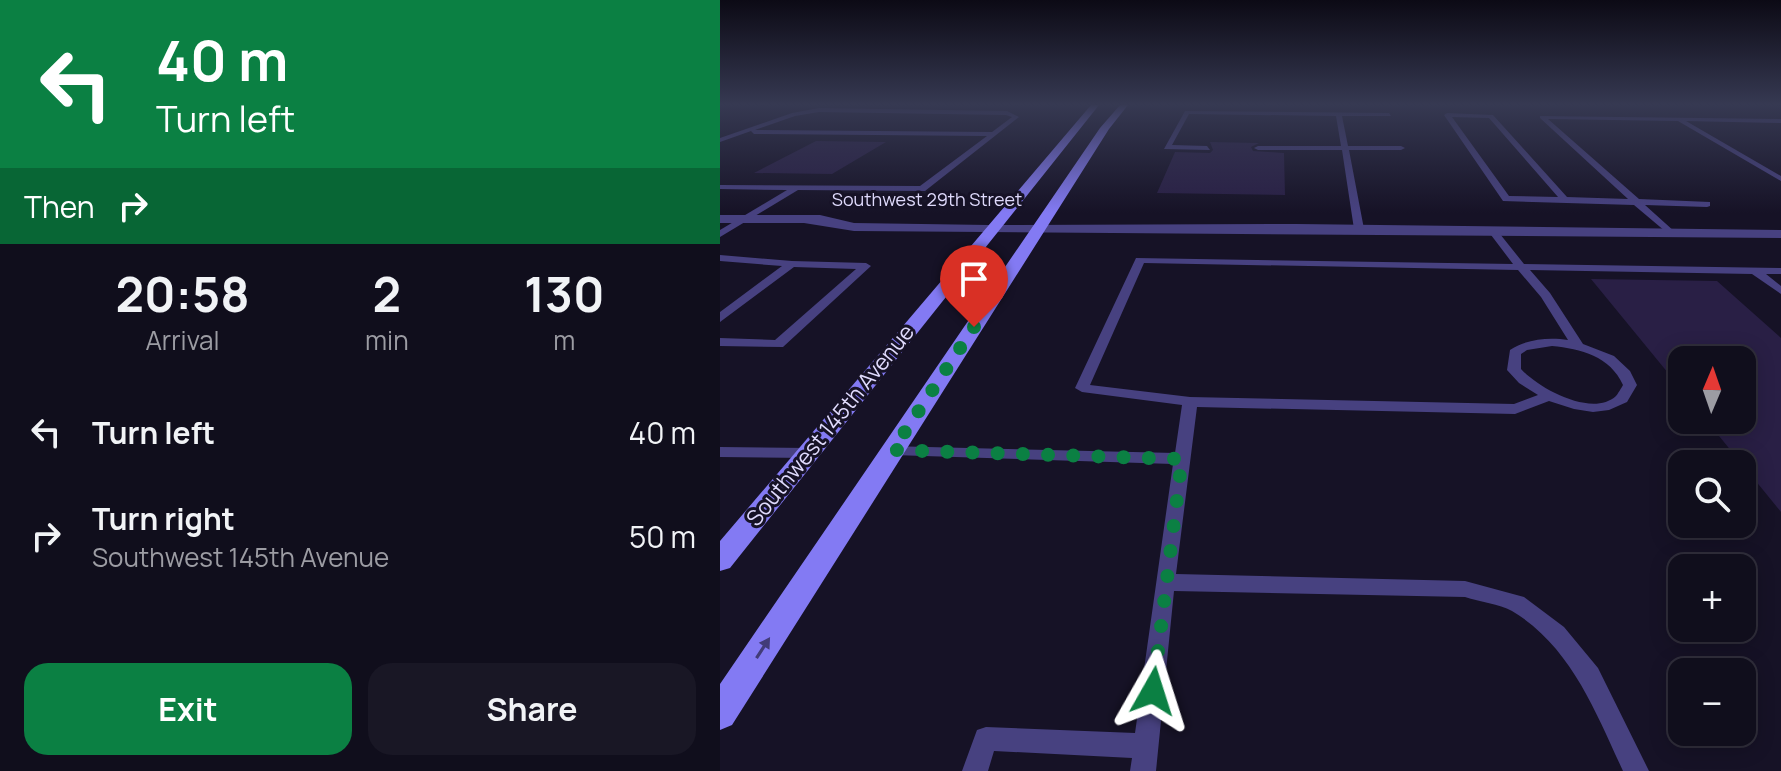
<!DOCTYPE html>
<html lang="en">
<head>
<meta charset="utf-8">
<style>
  :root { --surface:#100e1c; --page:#191725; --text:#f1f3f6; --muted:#9c9ca3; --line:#302e3b; --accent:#0b8043 }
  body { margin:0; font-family:Manrope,sans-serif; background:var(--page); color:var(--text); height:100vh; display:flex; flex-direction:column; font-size:30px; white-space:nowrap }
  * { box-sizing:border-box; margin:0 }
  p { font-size:26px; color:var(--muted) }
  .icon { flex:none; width:44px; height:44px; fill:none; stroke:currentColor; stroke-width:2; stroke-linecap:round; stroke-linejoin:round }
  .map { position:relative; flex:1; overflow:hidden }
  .sheet { display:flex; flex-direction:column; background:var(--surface); width:720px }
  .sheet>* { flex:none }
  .banner { background:#0b8043; color:#fff; overflow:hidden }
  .needle { width:52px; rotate:2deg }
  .fabs { position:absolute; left:948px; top:346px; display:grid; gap:16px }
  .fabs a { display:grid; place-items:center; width:88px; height:88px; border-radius:16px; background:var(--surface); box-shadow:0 4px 20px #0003,0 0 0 2px var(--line); font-size:40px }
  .pin { position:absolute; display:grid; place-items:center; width:68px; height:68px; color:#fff; margin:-82px -34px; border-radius:50% 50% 50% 0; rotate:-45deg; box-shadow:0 0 8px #0007 }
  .pin .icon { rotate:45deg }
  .me { position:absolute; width:88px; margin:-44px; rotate:6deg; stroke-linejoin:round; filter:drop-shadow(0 0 6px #0008) }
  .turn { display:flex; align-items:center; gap:28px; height:168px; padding:0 24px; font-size:36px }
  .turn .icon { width:104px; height:104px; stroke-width:2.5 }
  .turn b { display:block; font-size:56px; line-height:68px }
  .then { display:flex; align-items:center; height:76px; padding:0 24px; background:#0003; gap:16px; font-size:30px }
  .eta { display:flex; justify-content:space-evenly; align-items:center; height:136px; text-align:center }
  .eta b { font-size:48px; font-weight:700; line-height:56px }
  .cta { display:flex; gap:16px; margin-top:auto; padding:16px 24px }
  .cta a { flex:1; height:92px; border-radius:24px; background:var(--accent); color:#fff; font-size:32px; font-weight:700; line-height:92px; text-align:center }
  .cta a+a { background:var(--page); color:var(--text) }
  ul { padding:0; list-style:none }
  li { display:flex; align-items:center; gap:24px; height:104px; padding:0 24px }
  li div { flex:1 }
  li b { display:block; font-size:30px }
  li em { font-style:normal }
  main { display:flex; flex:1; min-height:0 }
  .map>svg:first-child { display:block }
</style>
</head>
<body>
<main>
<section class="sheet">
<div class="banner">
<div class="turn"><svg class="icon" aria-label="left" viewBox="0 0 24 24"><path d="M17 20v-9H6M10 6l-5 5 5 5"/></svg><div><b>40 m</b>Turn left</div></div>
<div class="then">Then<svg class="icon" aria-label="right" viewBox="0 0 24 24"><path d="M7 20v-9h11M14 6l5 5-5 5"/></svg></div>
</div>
<div class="eta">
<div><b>20:58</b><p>Arrival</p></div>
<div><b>2</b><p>min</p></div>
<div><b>130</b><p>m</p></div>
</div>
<ul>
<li><svg class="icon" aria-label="left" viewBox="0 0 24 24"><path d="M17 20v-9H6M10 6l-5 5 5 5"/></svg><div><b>Turn left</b></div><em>40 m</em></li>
<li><svg class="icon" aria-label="right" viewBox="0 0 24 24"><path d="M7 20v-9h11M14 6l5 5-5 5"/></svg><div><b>Turn right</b><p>Southwest 145th Avenue</p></div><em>50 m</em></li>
</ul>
<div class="cta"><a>Exit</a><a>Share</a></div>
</section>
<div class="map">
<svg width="1061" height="771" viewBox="0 0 1061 771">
  <rect width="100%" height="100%" fill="#161226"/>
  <path fill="#291f45" d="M96 141 166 142 112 174 34 173Z
    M490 142 539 143 531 147 533 151 564 153 565 195 437 193 455 152 490 153 493 150Z
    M871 279 997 281 1061 338V512L986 420H1022V360H962V390Z"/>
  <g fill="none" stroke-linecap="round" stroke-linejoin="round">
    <path fill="#474180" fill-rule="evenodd" d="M99 108 287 111 299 117 205 191 78 190 0 237V230L67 190 0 189V185L200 186 267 136 34 134 31 131 0 142V138L72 113ZM99 112 286 115 292 117 272 132 35 130 75 116Z
      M465 111 669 113 671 116H622L628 146H681L685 148 681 150H629L644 229 639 232 634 229 622 150H538L534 148 538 146H621L616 116 469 114 452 145 487 146 490 150 444 149Z
      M727 113 773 115 847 197 908 199 820 118V116L1061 119V123L966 121 1061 176V181L958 121 828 119 919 199 990 202V206L987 207 925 205 955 232V236L952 237 914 205 783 201 724 115ZM732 117 769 118 838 197 789 196Z
      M773 228 776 229 804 264 1061 268V274H1046L1061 286V294L1032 274 810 270 830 293 863 344 894 356 910 371 917 385 907 402 889 410 873 412 854 409 829 401 795 414 477 407 456 574 745 581 804 597 844 627 878 668 929 771H903C876 713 851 646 792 611 779 604 760 602 745 597L454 591 436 771H410L412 758 274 751 268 771H242L257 730 266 727 415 733 453 464 173 455 167 454 165 450 167 446 455 453 462 405 362 392 355 388 416 258 793 264 768 231ZM424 263 798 270 821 297 848 340C829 337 806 339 790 350L787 370 799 383 818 395 794 404 470 397 370 385ZM832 346C861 349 890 356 903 385 902 387 897 395 896 396 872 418 818 388 801 369V354L807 350Z
      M0 255 72 261 146 263 151 266 63 347 0 346V338L55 340 136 269 74 267 0 322V312L62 266 0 261Z
      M0 447 88 448 94 449 96 453 94 457 88 458 0 457Z"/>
    <path fill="#474180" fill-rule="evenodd" d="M0 215H100L134 223 269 225 577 224 1061 230V238L134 231 84 223H0Z"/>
    <path fill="#837af3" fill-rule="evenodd" d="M371 105H379L10 568 0 571V541Z
      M400 105H408L389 129 12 725 0 730V684L380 128Z"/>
  </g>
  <defs><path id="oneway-solid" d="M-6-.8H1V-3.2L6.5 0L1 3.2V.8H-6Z" transform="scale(2)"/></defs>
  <use fill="#423c78" href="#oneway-solid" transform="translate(43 648) rotate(-57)"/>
  <linearGradient id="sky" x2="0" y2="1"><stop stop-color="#0c0a15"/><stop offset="0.49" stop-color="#363952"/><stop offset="1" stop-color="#363952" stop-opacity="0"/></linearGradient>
  <rect width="1061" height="213" fill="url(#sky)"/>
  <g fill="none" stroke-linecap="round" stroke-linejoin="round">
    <path stroke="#0b8043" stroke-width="14" stroke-dasharray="0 25.2" d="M254 327 173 450 462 459 433 691"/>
  </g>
  <g text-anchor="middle" stroke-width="6" stroke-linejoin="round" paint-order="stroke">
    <g font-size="18" fill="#dfdafc" stroke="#161226">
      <text x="207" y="206">Southwest 29th Street</text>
    </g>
    <g font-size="22" fill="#dfdafc" stroke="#161226">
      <text transform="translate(110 425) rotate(-51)" y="8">Southwest 145th Avenue</text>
    </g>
  </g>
</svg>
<div class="fabs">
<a><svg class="needle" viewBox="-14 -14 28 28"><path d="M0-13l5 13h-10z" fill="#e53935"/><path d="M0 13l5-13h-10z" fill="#9c9ca3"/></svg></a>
<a><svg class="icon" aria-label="search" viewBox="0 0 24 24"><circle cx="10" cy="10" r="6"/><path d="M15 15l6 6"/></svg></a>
<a>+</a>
<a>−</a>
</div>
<div class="pin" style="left:254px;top:327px;background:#d93025"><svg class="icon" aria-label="arrive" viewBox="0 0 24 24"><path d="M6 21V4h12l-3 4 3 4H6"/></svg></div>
<svg class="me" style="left:433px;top:691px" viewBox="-20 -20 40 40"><path d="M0-17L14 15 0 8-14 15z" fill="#0b8043" stroke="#fff" stroke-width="4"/></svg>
</div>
</main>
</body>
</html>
